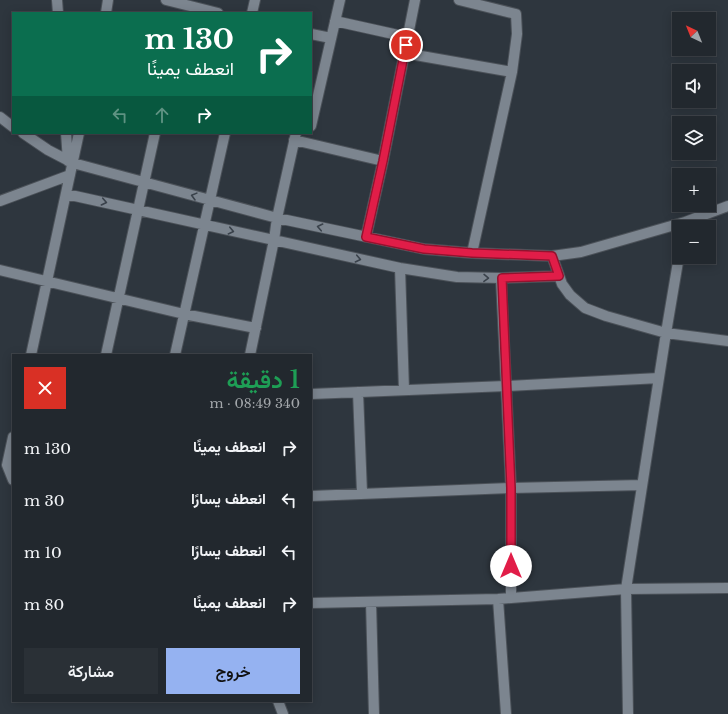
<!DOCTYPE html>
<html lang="ar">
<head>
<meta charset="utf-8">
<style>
  :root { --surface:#22282e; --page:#2a3036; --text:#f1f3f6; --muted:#a2a6aa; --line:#3f444a; --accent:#95b2f1 }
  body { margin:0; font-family:"Libre Baskerville",Vazirmatn,serif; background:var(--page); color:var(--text); direction:rtl; height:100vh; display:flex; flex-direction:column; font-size:15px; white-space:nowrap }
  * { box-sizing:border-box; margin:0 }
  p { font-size:13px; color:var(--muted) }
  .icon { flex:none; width:22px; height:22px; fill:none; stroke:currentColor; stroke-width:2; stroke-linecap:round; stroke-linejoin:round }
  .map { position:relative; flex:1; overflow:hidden; direction:ltr }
  .drawer { position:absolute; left:12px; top:354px; width:300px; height:348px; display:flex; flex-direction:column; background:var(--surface); border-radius:0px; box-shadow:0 2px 10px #0003,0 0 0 1px var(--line); direction:rtl }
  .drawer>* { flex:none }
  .banner { position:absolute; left:12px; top:12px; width:300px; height:122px; border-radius:0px; box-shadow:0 2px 10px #0003,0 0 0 1px var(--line); direction:rtl; background:#0b6e4f; color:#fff; overflow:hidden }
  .needle { width:26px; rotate:317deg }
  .buttons { position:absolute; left:672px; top:12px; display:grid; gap:8px }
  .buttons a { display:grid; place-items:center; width:44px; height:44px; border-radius:0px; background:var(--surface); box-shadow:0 2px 10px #0003,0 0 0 1px var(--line); font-size:20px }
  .pin { position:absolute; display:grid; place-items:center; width:34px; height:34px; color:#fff; margin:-17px; border:2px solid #fff; border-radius:50%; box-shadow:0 1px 4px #0007 }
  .me { position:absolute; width:44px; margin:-22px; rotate:0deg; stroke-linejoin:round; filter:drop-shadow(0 0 3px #0008) }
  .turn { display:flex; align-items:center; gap:14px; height:84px; padding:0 12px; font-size:18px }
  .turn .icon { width:52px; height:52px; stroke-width:2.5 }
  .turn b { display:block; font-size:28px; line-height:34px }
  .lanes { display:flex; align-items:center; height:38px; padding:0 12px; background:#0003; justify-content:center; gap:20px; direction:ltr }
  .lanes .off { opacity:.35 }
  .round { display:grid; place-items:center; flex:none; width:42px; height:42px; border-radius:0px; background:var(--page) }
  .summary { display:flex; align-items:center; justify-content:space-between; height:68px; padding:0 12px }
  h1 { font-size:24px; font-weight:600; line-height:30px; color:#1e9e55 }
  .button { display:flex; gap:8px; margin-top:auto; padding:8px 12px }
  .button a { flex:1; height:46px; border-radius:0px; background:var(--accent); color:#111; font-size:16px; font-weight:600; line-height:46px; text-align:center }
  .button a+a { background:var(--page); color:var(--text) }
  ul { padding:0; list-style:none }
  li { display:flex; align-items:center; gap:12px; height:52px; padding:0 12px }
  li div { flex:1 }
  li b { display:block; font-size:15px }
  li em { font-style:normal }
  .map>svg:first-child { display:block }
</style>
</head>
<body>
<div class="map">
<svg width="728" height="714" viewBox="0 0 728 714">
  <rect width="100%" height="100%" fill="#2e363e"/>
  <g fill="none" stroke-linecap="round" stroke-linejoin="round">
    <defs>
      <path id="minor" d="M57 0 58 13
        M166 0 218 13
        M459 0 516 14 517 34 512 72 472 253
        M106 13 108 0
        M252 13 255 0
        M335 21 407 37
        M311 34 331 38
        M404 53 512 72
        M0 117 13 127
        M311 126 340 0
        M23 133 48 150 73 163 277 218 424 249 472 253 552 256 581 252 685 222 728 206
        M66 133 68 161
        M294 140 383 161
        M66 194 400 268 457 277 501 278 559 276
        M0 201 70 175
        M366 237 383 161 415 0
        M552 256 562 284 570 295 585 308 606 316 666 333 728 341
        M400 268 404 390
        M0 270 184 314 256 328
        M501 278 511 488V598
        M31 355 79 133
        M106 355 155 133
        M175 355 225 133
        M250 355 274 240 277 218 296 133
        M358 392 362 493
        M311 394 506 386 659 378
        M13 437 7 465 13 480
        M311 496 511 488 642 485
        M498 599 506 714
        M371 602 374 714
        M311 603 498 599 626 589 728 588
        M278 701 283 714
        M628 714 626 589 666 333 679 256"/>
    </defs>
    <use href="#minor" stroke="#4b5158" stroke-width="12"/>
    <use href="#minor" stroke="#7c858f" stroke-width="10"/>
  </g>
  <defs><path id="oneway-chevron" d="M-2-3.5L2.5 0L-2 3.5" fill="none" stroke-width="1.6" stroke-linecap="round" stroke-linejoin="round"/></defs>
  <g stroke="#3a424b">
    <use href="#oneway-chevron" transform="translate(194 196) rotate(-165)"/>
    <use href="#oneway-chevron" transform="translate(104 202) rotate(12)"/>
    <use href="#oneway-chevron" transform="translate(320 227) rotate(-168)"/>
    <use href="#oneway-chevron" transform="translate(231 231) rotate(13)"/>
    <use href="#oneway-chevron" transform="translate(358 259) rotate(12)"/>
    <use href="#oneway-chevron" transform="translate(486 278) rotate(1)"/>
  </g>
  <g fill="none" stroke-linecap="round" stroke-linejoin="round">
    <defs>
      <path id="route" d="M406 45 383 161 366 237 424 249 472 253 552 256 559 276 502 278 511 488V566"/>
    </defs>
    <use href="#route" stroke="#92132f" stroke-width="10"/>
    <use href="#route" stroke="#e11d48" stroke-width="7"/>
  </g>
</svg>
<div class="buttons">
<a><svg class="needle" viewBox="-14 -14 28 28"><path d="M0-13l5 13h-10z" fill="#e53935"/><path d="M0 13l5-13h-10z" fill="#a2a6aa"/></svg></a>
<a><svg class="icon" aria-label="sound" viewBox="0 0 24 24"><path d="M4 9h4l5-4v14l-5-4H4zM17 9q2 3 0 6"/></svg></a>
<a><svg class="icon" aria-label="layers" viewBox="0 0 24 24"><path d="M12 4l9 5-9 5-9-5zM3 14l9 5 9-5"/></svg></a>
<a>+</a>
<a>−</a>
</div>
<div class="pin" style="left:406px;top:45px;background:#d93025"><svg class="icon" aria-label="arrive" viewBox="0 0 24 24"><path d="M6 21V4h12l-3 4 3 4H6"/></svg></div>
<svg class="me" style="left:511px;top:566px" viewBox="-20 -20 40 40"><circle r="19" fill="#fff"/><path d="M0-13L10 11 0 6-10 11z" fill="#e11d48"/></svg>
<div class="banner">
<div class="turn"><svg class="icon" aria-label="right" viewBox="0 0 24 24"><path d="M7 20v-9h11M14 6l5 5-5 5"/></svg><div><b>130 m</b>انعطف يمينًا</div></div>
<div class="lanes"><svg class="icon off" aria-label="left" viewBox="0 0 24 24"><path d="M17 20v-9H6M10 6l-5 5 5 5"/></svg><svg class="icon off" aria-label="ahead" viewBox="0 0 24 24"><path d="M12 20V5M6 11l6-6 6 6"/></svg><svg class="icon" aria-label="right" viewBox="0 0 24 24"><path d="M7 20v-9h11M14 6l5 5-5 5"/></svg></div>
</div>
<section class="drawer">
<div class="summary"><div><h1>1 دقيقة</h1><p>340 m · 08:49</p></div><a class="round" style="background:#d93025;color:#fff"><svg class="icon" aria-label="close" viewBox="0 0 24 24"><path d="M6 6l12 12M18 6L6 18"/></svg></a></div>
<ul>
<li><svg class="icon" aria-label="right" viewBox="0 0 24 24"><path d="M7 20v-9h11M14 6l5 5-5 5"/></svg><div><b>انعطف يمينًا</b></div><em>130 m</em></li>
<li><svg class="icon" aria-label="left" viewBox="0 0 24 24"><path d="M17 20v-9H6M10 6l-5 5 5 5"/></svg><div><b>انعطف يسارًا</b></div><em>30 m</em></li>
<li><svg class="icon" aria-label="left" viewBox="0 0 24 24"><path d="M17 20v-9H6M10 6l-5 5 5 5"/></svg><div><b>انعطف يسارًا</b></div><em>10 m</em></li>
<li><svg class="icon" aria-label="right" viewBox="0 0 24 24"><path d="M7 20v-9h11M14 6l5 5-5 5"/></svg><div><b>انعطف يمينًا</b></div><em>80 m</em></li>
</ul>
<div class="button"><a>خروج</a><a>مشاركة</a></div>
</section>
</div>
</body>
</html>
